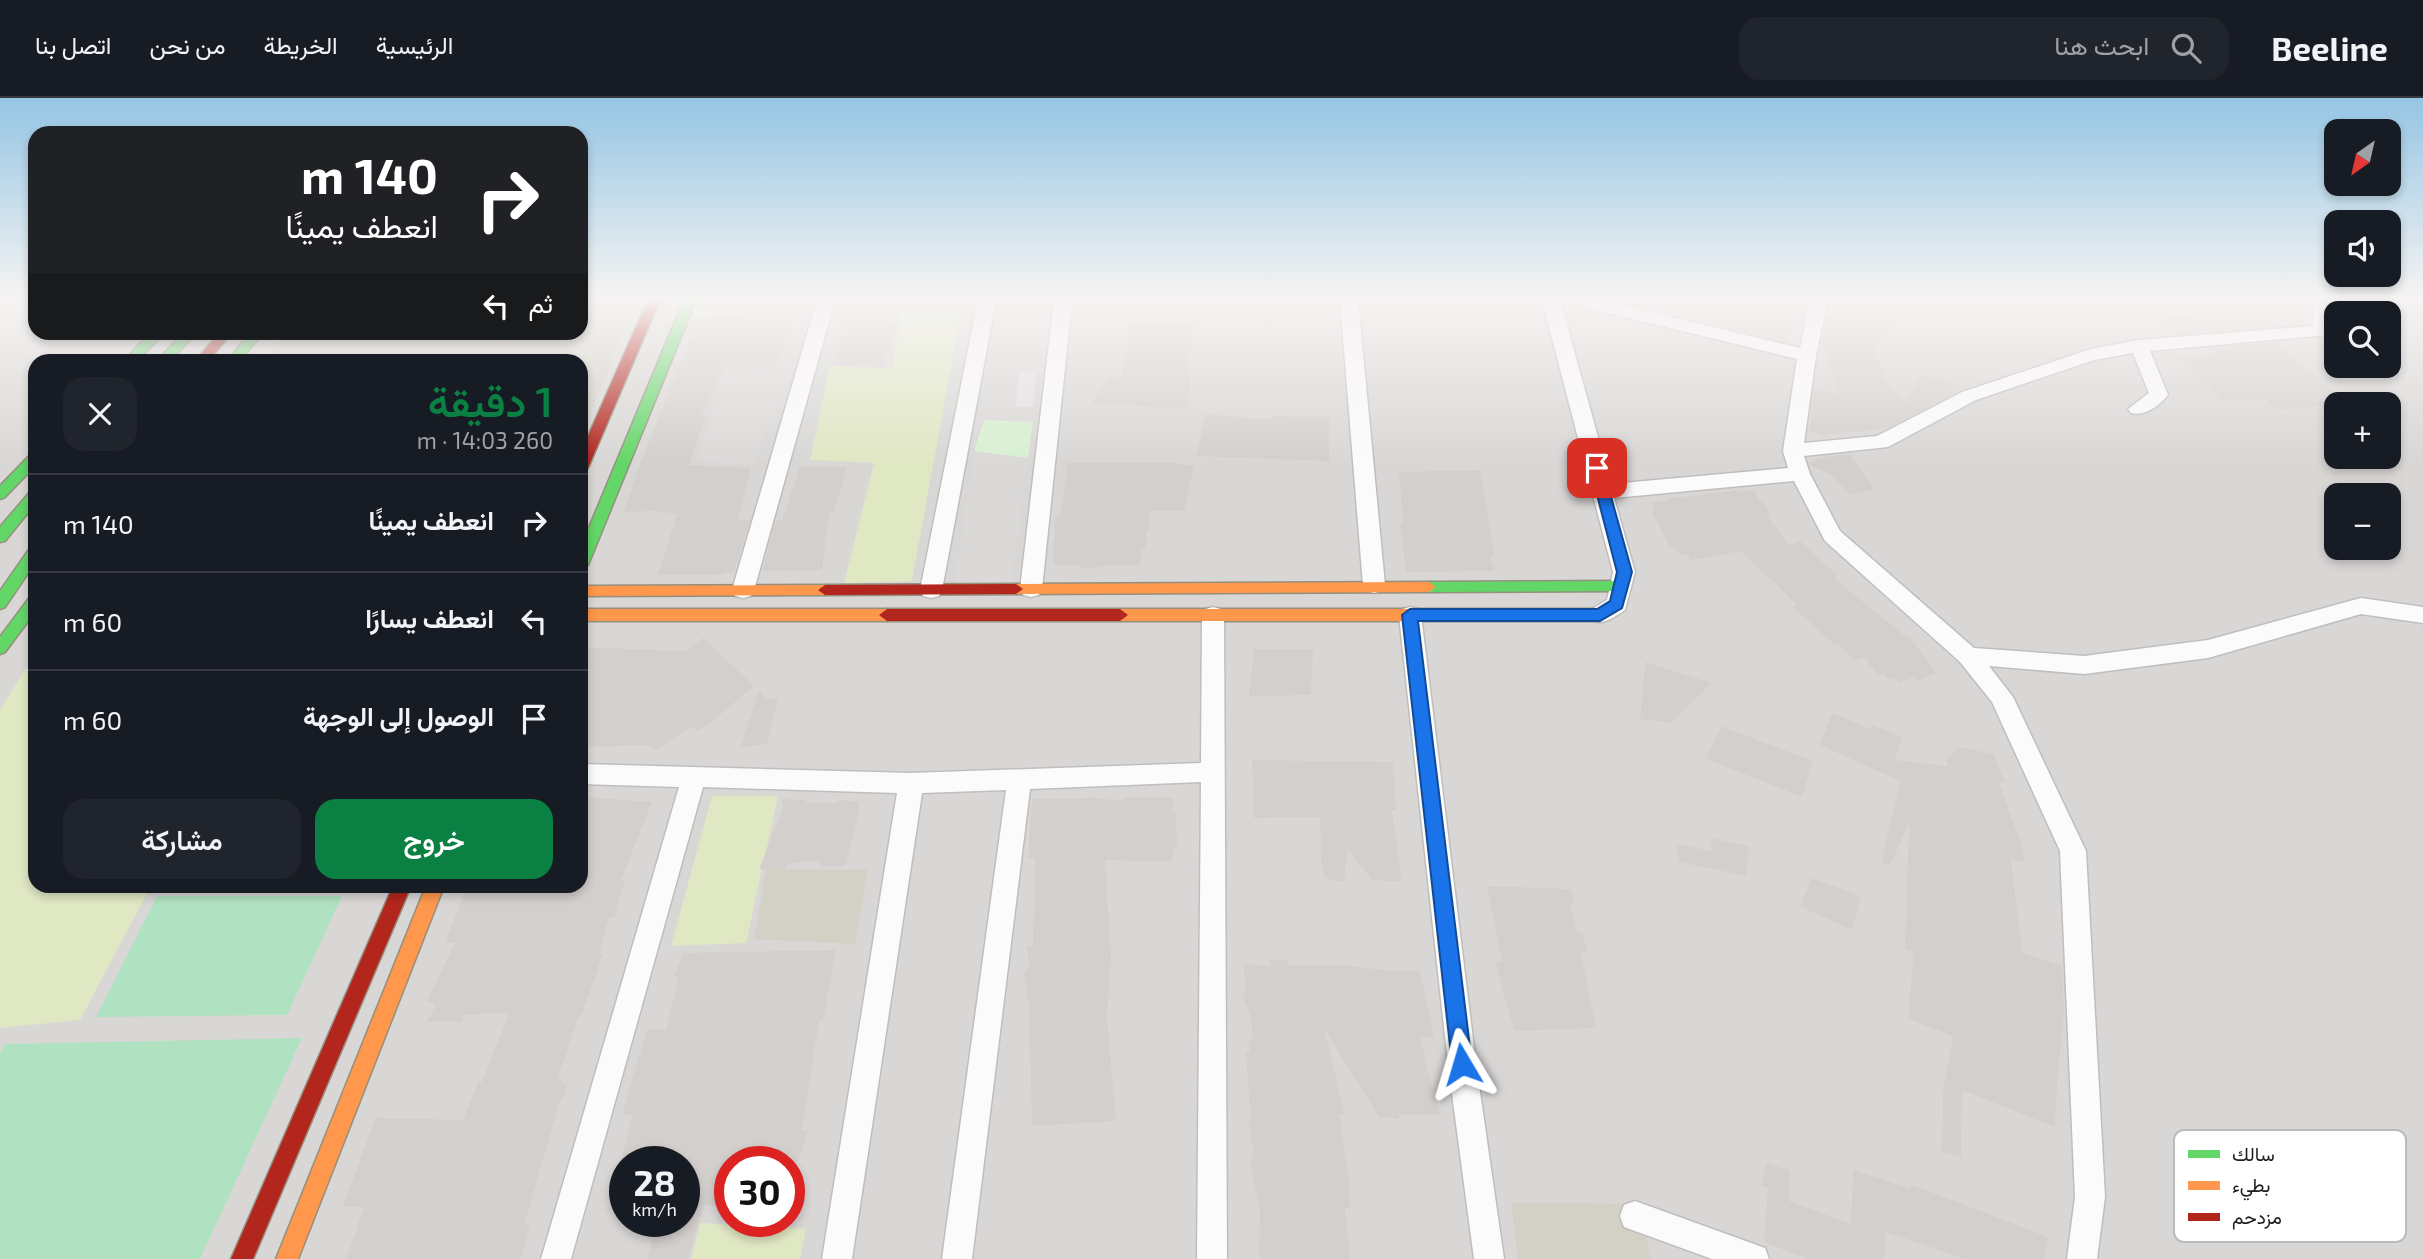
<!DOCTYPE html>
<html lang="ar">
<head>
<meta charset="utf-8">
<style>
  :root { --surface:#171b24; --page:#20242c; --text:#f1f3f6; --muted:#9ea1a6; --line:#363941; --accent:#0b8043 }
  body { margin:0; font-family:"Exo 2",Vazirmatn,sans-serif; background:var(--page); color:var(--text); direction:rtl; height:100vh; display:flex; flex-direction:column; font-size:26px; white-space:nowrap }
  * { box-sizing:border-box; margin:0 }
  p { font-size:23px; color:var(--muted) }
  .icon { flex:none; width:38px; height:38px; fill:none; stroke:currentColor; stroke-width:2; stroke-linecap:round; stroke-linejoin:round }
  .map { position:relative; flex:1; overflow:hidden; direction:ltr }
  .panel { position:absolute; left:28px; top:256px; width:560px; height:539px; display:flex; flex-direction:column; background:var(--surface); border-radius:21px; box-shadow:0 4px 10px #0003; direction:rtl }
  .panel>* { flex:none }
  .banner { position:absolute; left:28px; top:28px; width:560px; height:214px; border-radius:21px; box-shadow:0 4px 10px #0003; direction:rtl; background:#202124; color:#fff; overflow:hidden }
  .needle { width:46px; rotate:214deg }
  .tools { position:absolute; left:2324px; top:21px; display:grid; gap:14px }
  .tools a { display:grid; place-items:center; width:77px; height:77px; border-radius:14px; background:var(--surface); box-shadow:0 4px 10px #0003; font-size:35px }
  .speed { position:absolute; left:609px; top:1048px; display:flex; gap:14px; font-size:35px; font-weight:700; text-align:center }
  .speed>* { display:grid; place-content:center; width:91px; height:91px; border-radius:50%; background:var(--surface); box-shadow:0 4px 10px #0003; line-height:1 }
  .speed small { font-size:18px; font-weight:400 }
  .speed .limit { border:10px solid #d22; background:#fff; color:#111 }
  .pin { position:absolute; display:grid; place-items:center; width:60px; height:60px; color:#fff; margin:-30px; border-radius:14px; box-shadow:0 4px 10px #0006 }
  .me { position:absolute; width:77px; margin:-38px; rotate:353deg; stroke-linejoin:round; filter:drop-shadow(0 0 5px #0008) }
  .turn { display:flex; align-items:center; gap:24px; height:147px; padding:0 35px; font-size:32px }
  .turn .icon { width:91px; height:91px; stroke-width:2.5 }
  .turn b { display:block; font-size:49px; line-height:60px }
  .then { display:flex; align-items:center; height:66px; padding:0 35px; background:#0003; gap:14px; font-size:26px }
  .round { display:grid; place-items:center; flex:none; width:74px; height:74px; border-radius:21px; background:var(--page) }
  .headline { display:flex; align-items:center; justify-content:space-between; height:119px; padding:0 35px }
  h1 { font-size:42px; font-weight:600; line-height:52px; color:var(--accent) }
  .cta { display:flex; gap:14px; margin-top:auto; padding:14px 35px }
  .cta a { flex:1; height:80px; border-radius:21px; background:var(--accent); color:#fff; font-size:28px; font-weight:600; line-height:80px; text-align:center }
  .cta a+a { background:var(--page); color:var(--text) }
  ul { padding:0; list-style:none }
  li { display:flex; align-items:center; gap:21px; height:98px; padding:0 35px; border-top:2px solid var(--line) }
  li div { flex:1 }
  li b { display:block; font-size:26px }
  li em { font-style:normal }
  header { display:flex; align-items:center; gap:42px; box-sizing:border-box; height:98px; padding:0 35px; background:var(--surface); border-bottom:2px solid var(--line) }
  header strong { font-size:33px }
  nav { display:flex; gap:38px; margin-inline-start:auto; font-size:24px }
  .search { width:490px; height:63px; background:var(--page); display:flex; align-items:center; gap:18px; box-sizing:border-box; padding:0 24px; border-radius:21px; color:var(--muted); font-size:26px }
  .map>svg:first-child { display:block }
</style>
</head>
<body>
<header>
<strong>Beeline</strong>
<div class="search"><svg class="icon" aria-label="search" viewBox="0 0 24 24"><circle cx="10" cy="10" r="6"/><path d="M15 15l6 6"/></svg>ابحث هنا</div>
<nav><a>الرئيسية</a><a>الخريطة</a><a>من نحن</a><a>اتصل بنا</a></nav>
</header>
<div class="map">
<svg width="2423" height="1161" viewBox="0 0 2423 1161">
  <rect width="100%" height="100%" fill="#eae7e5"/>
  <path fill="#d9d7d6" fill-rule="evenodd" d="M0 202H35V234H581V202H2423V1161H0ZM2336 215H2389V268H2336ZM35 262H581V788H35ZM2336 306H2389V359H2336ZM2336 397H2389V450H2336ZM625 1064H684V1124H625ZM730 1064H789V1124H730Z"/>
  <path fill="#e7dde6" d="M1020 273 1036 274 1033 309 1016 308Z"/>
  <path fill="#d3d0c6" d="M637 202 588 321H581V262H266L284 235 581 234V203Z
    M766 771 868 772 855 846 754 841Z
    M1511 1104 1639 1106 1651 1161H1518Z"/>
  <path fill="#e0e7c3" d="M699 202H743L739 218 691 219Z
    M903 202H963L912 483 844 485 874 365 810 362 830 268 892 271Z
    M35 556V788H151L80 922 0 930V612Z
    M712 698H778L746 845 671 848Z
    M700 1125 806 1131 800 1161H691Z"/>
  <path fill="#d7f0d0" d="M984 322 1033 324 1028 360 974 353Z"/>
  <path fill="#b0e1c0" d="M157 798H342L287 917 96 919Z
    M302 940 200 1161H0V955L5 946Z"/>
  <path fill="#dad9d8" d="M728 269 787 273 754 367 696 364Z
    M974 355 1028 360 1011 485 955 487Z"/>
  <path fill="#d3cfcd" d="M748 202H814L809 219 792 220 778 265H727L701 318H706L689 367 751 370 738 422H750L734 474 723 475 722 477H658L677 416 656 413 624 414 638 371 698 222H705L706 218H743Z
    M852 202H890L886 227H893L892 256 887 255 883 267 836 266 840 237H846Z
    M1640 202H1795V207L1806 210 1801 231 1787 228 1786 244 1671 216 1640 207Z
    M1846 202 1892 204 1893 234H1885L1886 242 1873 243 1886 285 1906 304 1921 277 1954 285 1951 297 1891 328 1872 332 1823 337 1809 333 1814 291 1839 296 1822 243 1826 224 1846 211Z
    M2206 202H2275L2291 223 2255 222 2263 229 2185 236 2161 221 2215 214Z
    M1130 225 1196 226 1188 270H1191L1187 311 1135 308 1133 306H1092L1108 279H1121Z
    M2279 244 2347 306 2277 312 2266 302 2222 303 2175 257 2215 255 2208 250Z
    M1205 316 1263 321H1272L1273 318 1329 319V363L1197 358Z
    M1849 356 1875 391 1850 397 1831 377 1809 366 1820 359Z
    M1068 365H1173L1194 368 1184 413H1148L1150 432 1146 433V452H1141L1140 468 1115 467 1087 471 1077 468 1053 467 1055 420 1061 417Z
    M800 368 847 369 834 414H829L822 472 762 473 776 422H782Z
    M1480 372 1495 459H1490L1495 473 1406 474 1400 426H1403L1399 374Z
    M1737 392 1740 394 1754 392 1758 401 1767 409 1769 420 1789 447 1800 443 1838 478 1834 480 1906 539 1909 538 1936 575 1917 583 1914 579 1900 585 1894 579 1890 582 1884 576 1878 578 1864 559 1854 563 1839 546 1835 547 1793 509 1797 507 1741 453 1691 462 1687 456 1680 457 1674 449H1670L1651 413H1656L1651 405 1667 403 1666 401Z
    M703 540 754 588 708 627 698 633 690 629 656 652 648 647 581 649V549L685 553Z
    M1254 551H1313L1311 597 1249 598Z
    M1645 564 1712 585 1671 625 1640 621Z
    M759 592 767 601H778L767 646 740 649Z
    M1832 615 1871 631 1873 627 1902 639 1895 662 1948 668 1946 662 1958 649 1994 656 2005 685 1999 684 2022 749 2025 764 2011 761 2022 854 2062 868 2064 915 2057 985 2055 1029 1962 992 1961 1059 1942 1054 1943 993 1953 938 1908 921 1914 854 1905 851 1909 725 1890 768 1881 765 1900 683 1820 647Z
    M1721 628 1813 663 1802 699 1706 661Z
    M1252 662 1393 664 1396 712H1392L1402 784 1372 782 1347 751 1344 784 1324 780 1321 760 1320 719 1254 720Z
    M581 699 652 704 621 782H625L614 819 609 820 599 856H603L581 919H578L558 981 567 987 566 995 559 1006 524 1127H530L521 1161H346L364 1109H343L375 1020 463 1022 478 984H482L509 915 463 917 462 924H427L436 906 427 903 455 845H445L467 788H581Z
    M1094 700 1125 703 1123 700H1173L1172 714 1176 715 1177 750 1174 751 1172 764 1105 762 1111 858 1107 919 1116 1023 1032 1028 1029 908 1024 876 1029 868 1027 848H1033L1035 760H1028L1032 701Z
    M782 701 806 702 807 705H836L839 702 859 704 857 724 845 768H819V762L788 766 784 771H759L783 710Z
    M1711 740 1749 748 1746 778 1679 764 1677 746 1712 753Z
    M1811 780 1861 798 1852 832 1801 809Z
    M1487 788 1571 791 1575 805 1570 807 1577 833 1583 835 1587 855H1581L1596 930 1514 933 1495 864H1502Z
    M836 852 823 922H819L802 1032 808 1033 798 1064H730V1108L704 1107 688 1161H647L656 1130 684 1127V1064H620L633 1016H622L647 932H666L679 878H674L683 855Z
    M1270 862H1286L1289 868 1341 867 1392 873H1420L1434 939H1420L1439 1017 1399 1016V1021L1379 1019 1324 930 1345 1017 1339 1016 1350 1088 1348 1091 1351 1110H1345L1350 1161H1259L1260 1114 1251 1067 1253 1052 1248 1023 1251 1024 1246 955 1250 953 1248 942 1253 941 1250 914 1243 900 1246 890 1243 866 1271 868Z
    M1766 1065 1789 1072V1103L1851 1126 1853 1072 1910 1090V1086L2048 1139 2045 1161H1966L1886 1134 1884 1161H1807L1764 1144 1768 1090 1761 1088Z"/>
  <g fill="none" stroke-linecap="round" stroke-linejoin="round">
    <defs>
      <path id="street" d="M817 202H835L754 492 751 498 743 500 735 498 732 492Z
        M978 202H996L942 492 939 498 931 500 923 498 920 492Z
        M1054 202H1072L1042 491 1039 497 1031 499 1023 497 1020 491Z
        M1340 202H1358L1385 487 1382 493 1374 495 1366 493 1363 487Z
        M1542 202H1560L1611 386 1788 370 1783 353 1797 261 1572 206 1569 202H1600L1800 250 1810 202H1828L1816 258 1804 345 1877 338 1962 294 2091 251 2139 242 2313 228 2314 207 2318 202H2336C2328 213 2335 226 2328 237L2150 253 2168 297C2160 307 2145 319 2131 315L2128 311 2149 295 2133 255 2094 262 1976 302 1888 349 1804 358 1810 376 1840 433 1974 550 2084 558 2208 542 2361 500 2423 509V525L2361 516 2208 560 2084 576 1989 568 2013 599 2086 753 2105 1099 2097 1161H2067L2075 1099 2060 753 1992 604 1960 564 1825 443 1794 383 1614 400 1635 474 1625 512C1614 519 1605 527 1592 523L1589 517 1592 511 1607 502 1613 474Z
        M1213 509 1221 511 1224 517 1227 1161H1197L1201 684 1030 691 972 1161H942L1006 692 922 695 852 1161H822L897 695 703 689 571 1161H541L679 689 581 686V666L911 675 1201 665 1202 517 1205 511Z
        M1410 509 1418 511 1421 517 1476 966 1504 1161H1474L1448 966 1399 517 1402 511Z
        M1635 1103 1765 1150 1769 1161H1712L1624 1129 1620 1118 1624 1107Z"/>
      <path id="fast" d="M684 202H696L588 467 581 472V449Z
        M151 234H165L138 262H125Z
        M184 234H197L171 262H158Z
        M251 234H264L240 262H228Z
        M35 355V368L5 399 0 401V388L30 357Z
        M35 392V406L5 443 0 444V429L30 394Z
        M35 449V465L5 509 0 511V493L30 450Z
        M1621 483 1628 488 1621 493 1429 494 1422 489 1429 484Z
        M35 497V514L5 554 0 556V539L30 499Z
        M1418 511H1600L1608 517 1600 523H1418L1410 517Z"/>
      <path id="slow" d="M1429 484 1436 489 1429 494 1016 496 1009 491 1016 486Z
        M825 487 832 492 825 497 581 498V488Z
        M581 511H887L895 517 887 523H581Z
        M1120 511H1418L1426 517 1418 523H1120L1112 517Z
        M426 788H444L298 1161H276Z"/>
      <path id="jam" d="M648 202H660L588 370 581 375V354Z
        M220 234H233L209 262H196Z
        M1016 486 1023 491 1016 496 825 497 818 492 825 487Z
        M887 511H1120L1128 517 1120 523H887L879 517Z
        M393 788H411L253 1161H231Z"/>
    </defs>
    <use href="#street" stroke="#c0bebd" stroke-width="3"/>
    <use href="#fast" stroke="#94907d" stroke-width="3"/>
    <use href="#slow" stroke="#94907d" stroke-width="3"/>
    <use href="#jam" stroke="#94907d" stroke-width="3"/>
    <use href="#street" fill="#fcfbfb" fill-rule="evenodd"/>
    <use href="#fast" fill="#63d668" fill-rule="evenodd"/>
    <use href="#slow" fill="#ff974d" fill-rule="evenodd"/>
    <use href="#jam" fill="#b3261e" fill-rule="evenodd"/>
  </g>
  <linearGradient id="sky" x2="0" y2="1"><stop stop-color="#95c5e4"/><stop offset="0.55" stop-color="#f6f4f3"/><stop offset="1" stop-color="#f6f4f3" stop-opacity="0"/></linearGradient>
  <rect width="2423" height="365" fill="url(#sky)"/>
  <path fill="#1a73e8" stroke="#114b97" stroke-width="2" d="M1597 365 1603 370 1632 474 1622 510 1600 523H1418L1472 966 1469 972 1462 975 1455 972 1452 966 1402 517 1410 511H1597L1610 503 1617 474 1590 370Z"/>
  <rect x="2174" y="1032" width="232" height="112" rx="10" fill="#fff" stroke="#bbb" stroke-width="2"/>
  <rect x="2188" y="1052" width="32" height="8" fill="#63d668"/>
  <rect x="2188" y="1083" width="32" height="9" fill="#ff974d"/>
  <rect x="2188" y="1115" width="32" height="8" fill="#b3261e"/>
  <g font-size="19" fill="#1c1c1c">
    <text x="2232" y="1063">سالك</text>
    <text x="2232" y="1094">بطيء</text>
    <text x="2232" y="1126">مزدحم</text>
  </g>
</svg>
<div class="tools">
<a><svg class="needle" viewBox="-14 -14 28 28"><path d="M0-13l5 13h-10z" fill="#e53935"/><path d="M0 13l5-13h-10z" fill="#9ea1a6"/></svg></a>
<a><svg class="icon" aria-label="sound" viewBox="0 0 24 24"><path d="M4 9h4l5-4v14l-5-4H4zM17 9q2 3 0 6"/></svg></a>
<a><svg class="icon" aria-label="search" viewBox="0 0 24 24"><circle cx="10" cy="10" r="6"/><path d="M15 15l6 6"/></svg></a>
<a>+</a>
<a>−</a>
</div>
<div class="speed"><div>28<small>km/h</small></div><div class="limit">30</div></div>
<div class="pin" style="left:1597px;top:370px;background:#d93025"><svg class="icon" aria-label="arrive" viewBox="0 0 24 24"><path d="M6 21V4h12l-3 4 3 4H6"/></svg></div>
<svg class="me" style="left:1462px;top:966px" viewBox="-20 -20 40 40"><path d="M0-17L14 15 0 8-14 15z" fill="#1a73e8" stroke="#fff" stroke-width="4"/></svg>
<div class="banner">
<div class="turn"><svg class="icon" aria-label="right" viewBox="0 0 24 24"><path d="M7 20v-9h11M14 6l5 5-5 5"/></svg><div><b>140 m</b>انعطف يمينًا</div></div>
<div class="then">ثم<svg class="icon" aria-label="left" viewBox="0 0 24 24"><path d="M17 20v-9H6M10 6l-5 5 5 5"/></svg></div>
</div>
<section class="panel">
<div class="headline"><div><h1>1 دقيقة</h1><p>260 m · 14:03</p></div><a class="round"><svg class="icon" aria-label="close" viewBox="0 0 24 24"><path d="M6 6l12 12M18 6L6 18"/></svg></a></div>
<ul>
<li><svg class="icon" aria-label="right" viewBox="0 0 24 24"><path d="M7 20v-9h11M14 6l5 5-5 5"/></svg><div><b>انعطف يمينًا</b></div><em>140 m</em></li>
<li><svg class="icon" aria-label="left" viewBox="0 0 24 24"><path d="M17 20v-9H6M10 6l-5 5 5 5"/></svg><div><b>انعطف يسارًا</b></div><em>60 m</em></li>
<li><svg class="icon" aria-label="arrive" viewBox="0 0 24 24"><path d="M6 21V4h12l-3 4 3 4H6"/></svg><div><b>الوصول إلى الوجهة</b></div><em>60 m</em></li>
</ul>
<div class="cta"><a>خروج</a><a>مشاركة</a></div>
</section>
</div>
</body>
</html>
